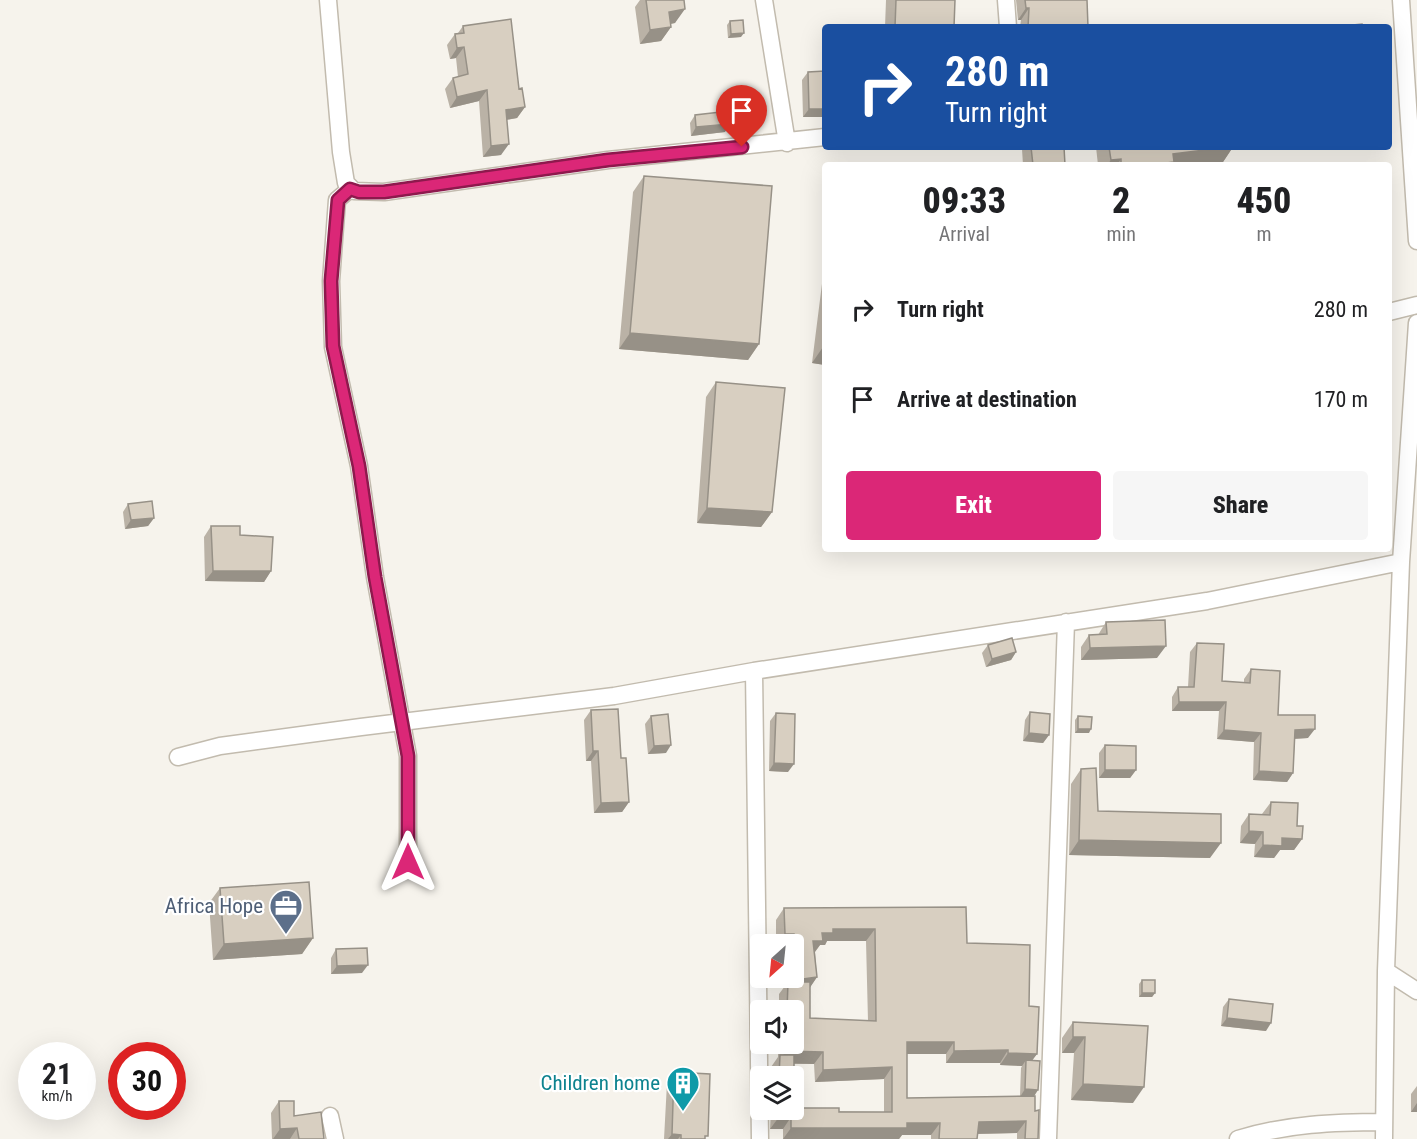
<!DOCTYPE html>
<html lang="en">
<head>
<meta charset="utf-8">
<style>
  :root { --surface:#fff; --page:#f6f6f6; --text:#202124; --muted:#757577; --accent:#db2777 }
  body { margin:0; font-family:"Roboto Condensed",sans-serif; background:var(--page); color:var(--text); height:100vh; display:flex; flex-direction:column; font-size:22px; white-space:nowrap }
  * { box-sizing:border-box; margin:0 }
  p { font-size:20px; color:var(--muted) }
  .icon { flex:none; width:33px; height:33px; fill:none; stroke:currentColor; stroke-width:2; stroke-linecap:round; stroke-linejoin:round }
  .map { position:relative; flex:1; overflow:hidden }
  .panel { position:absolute; left:822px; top:162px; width:570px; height:390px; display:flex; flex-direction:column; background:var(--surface); border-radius:6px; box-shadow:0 6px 24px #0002 }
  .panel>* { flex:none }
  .guide { position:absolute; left:822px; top:24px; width:570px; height:126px; border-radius:6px; box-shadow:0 6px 24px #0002; background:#1a4fa0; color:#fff; overflow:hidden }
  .needle { width:39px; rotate:207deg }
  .fabs { position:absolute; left:750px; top:934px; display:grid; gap:12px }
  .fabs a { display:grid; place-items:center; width:54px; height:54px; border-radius:6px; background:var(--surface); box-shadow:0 6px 24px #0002; font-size:30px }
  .speed { position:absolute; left:18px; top:1042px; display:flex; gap:12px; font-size:30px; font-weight:700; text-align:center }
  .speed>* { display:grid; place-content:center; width:78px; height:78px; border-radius:50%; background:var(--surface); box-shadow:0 6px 24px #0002; line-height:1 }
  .speed small { font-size:15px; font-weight:400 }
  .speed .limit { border:9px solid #d22; background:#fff; color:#111 }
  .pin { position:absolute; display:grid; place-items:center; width:51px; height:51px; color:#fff; margin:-62px -26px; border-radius:50% 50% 50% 0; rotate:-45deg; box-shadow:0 0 6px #0007 }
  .pin .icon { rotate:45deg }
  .me { position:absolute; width:66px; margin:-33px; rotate:0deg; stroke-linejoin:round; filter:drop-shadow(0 0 4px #0008) }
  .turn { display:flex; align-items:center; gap:21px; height:126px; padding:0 24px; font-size:27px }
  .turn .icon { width:78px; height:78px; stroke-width:2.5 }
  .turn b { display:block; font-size:42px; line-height:51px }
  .eta { display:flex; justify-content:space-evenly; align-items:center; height:102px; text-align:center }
  .eta b { font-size:36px; font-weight:800; line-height:42px }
  .action { display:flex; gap:12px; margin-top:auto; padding:12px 24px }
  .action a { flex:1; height:69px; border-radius:6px; background:var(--accent); color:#fff; font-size:24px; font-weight:800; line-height:69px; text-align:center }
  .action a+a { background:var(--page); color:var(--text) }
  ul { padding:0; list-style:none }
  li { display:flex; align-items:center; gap:18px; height:90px; padding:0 24px }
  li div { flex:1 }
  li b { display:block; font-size:22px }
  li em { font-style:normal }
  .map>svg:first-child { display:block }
</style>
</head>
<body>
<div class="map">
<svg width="1417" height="1139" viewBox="0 0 1417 1139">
  <rect width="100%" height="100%" fill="#f6f3ec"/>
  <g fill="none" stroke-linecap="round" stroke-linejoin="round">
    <defs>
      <path id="street" d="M328 0 341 152 346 183 354 191 384 192 608 160 825 137
        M764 0 787 143
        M1006 0 1008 27
        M1401 0 1417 241
        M350 189 337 200 331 281 333 347 359 466 375 577 408 756V862
        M1389 312 1417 305
        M1417 323 1401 562 1386 971 1417 991
        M754 671 760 1139
        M178 757 220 746 361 727 614 696 754 671 1207 601 1401 562
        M330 1116 335 1139
        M1048 1139 1066 622
        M1238 1139C1286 1124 1335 1122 1384 1122
        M1384 1139 1386 971"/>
    </defs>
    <use href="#street" stroke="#c2bbae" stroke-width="19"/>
    <use href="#street" stroke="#fff" stroke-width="16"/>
  </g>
  <path fill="#bab2a6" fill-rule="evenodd" d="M640 0H684L675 23 670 24 671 27 661 41 640 44 635 7Z
    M886 0H955L954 27H885Z
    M1016 0H1087L1088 27H1020L1021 20H1018Z
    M730 21 741 37 728 38 727 25Z
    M463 26 519 89 525 107 517 118 507 120 501 155 483 157 479 101 450 108 445 89 453 78 458 77 456 58 450 59 447 45 455 34 458 33Z
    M808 72 823 117H803L802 80Z
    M695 115 725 132 691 136 690 123Z
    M1023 147H1064L1065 165H1023L1022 149Z
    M1096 147H1233L1223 162 1199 165H1098Z
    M644 176 759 344 748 360 619 349 633 192Z
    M825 260V365L812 363Z
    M716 382 772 512 761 527 697 523 706 397Z
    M128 504 154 518 148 526 125 529 123 512Z
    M211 526 240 535 271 571 264 582 205 581 204 537Z
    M1106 622 1157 658 1081 660V647L1089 635H1098Z
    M1197 643 1222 681 1244 683V679L1251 669 1278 715 1308 738 1295 739 1293 773 1287 782 1253 780 1254 742 1217 739 1219 711H1172V697L1178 687H1188L1190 652Z
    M988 645 1016 652 1011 660 986 667 982 653Z
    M591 710 621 758 629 802 622 812 594 813 591 761H586L584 720Z
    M1030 712 1049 735 1043 743 1023 741 1025 720Z
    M776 713 788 772 769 771 770 721Z
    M651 716 666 753 648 754 645 724Z
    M1078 716 1089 733H1075V720Z
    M1105 745 1136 770 1130 778H1099V753Z
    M1081 769 1098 811 1210 858 1069 855 1071 784Z
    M1271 802 1297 826 1302 839 1294 850H1280L1274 858 1254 857 1255 844 1240 843 1241 826 1249 814H1262Z
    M220 888 313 938 302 954 213 960 209 903Z
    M784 908 967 943 1029 1006 1037 1054 1032 1060 1035 1111 1038 1139H1017V1133L978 1134 977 1139H931V1135H902L899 1139H783V1129H770L771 1110 884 1112V1079L815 1082 814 1064H794V1077H771V1067L778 1057V1044H794V1011H779V994L788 982H793L794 945H776V920ZM827 941H866L868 1021 810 1018V987L817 977 815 952 820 945H825ZM907 1054H946V1063H1000V1065L1022 1066 1021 1068 1020 1096 907 1098Z
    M336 949 362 973 331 974V958Z
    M1142 980 1155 993 1152 997H1139V984Z
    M1229 999 1266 1031 1221 1026 1223 1007Z
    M1073 1022 1133 1103 1071 1100 1074 1053H1062V1038Z
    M674 1072 705 1139H664L667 1083Z
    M1417 1086V1112H1411V1094Z
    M279 1101 294 1116 324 1139H272L271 1113Z"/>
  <path fill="#979187" d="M1026 8H1029L1021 20H1018Z
    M685 9 675 23 659 26 669 12Z
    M671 27 661 41 640 44 650 30Z
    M744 33 741 37 728 38 731 34Z
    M464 47 456 58 450 59 457 48Z
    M487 90 479 101 450 108 457 97Z
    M525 107 517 118 498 121 506 110Z
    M809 109H825V115L823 117H803Z
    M730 124 725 132 691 136 696 127Z
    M509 144 501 155 483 157 491 146Z
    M1229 147H1233L1223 162 1199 165H1151L1173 154Z
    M1121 159 1117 165H1107L1111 160Z
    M630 333 759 344 748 360 619 349Z
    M823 347H825V365L812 363Z
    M707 508 772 512 761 527 697 523Z
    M154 518 148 526 125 529 131 520Z
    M213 571H271L264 582 205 581Z
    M1166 646 1157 658 1081 660 1090 648Z
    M1016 652 1011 660 986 667 992 659Z
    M1179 702H1226L1219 711H1172Z
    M1078 729H1091L1089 733H1075Z
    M1315 729 1308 738 1289 739 1295 730Z
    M1224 730 1261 733 1254 742 1217 739Z
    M1029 733 1049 735 1043 743 1023 741Z
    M671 745 666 753 648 754 654 746Z
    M593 751H598L591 761H586Z
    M774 763 794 764 788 772 769 771Z
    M1105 770H1136L1130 778H1099Z
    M1259 771 1293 773 1287 782 1253 780Z
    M629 802 622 812 594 813 601 803Z
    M1249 831 1263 832 1255 844 1240 843Z
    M1282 838 1302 839 1294 850H1280L1274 858 1254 857 1263 845Z
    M1079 840 1221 843 1210 858 1069 855Z
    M833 929H875L866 941H827L825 945H820L814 953 813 941 822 933Z
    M785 934H794L786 945H777Z
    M313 938 302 954 213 960 224 944Z
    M794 944H800L794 953 793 945Z
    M368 965 362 973 331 974 337 966Z
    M817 977 809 989 794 991 803 979Z
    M1142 993H1155L1152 997H1139Z
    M1227 1018 1271 1023 1266 1031 1221 1026Z
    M1073 1037H1085L1074 1053H1062Z
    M907 1042H954L946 1054H898Z
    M1008 1050 1000 1063H946L954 1051Z
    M786 1051 823 1052 814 1064 779 1063V1061Z
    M1008 1053 1037 1054 1028 1066 1026 1060 1022 1066 1000 1065Z
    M892 1067 884 1079 815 1082 823 1070Z
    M1083 1084 1144 1087 1133 1103 1071 1100Z
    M1025 1089 1038 1090 1033 1098 1020 1097Z
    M1417 1103V1112H1411Z
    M779 1117H791L783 1129H770Z
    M1026 1121 1017 1133 970 1134 979 1122Z
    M907 1123H940L931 1135H902L899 1139H783L791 1128Z
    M297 1128 290 1139H273L280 1129Z
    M672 1134 681 1135 678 1139H668Z"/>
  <path fill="#d8cfc1" stroke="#979187" stroke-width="1.5" d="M646 0H684L685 9 669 12 671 27 650 30Z
    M896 0H955L954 27H895Z
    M1025 0H1087L1088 27H1028L1029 8H1026Z
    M511 19 519 89 522 88 525 107 506 110 509 144 491 146 487 90 457 97 453 78 468 74 464 47 457 48 455 34 464 33 463 26Z
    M743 20 744 33 731 34 730 21Z
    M1362 24V27H1343V26Z
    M825 71V109H809L808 72Z
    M729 111 730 124 696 127 695 115Z
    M1031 147H1064L1065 165H1033Z
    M1109 147H1229L1173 154 1174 162 1151 165H1121V159L1111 160Z
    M644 176 772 186 759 344 630 333Z
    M825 329V347H823Z
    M716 382 785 388 772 512 707 508Z
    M152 501 154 518 131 520 128 504Z
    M211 526H240V535L273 537 271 571H213Z
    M1165 620 1166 646 1090 648 1089 635 1107 634 1106 622Z
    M1012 638 1016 652 992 659 988 645Z
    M1197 643 1224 644 1222 681 1250 683 1251 669 1280 671 1278 715H1315V729L1295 730 1293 773 1259 771 1261 733 1224 730 1226 702H1179L1178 687H1194Z
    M618 709 621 758H626L629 802 601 803 598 751H593L591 710Z
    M1030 712 1050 714 1049 735 1029 733Z
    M776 713 795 714 794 764 774 763Z
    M668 714 671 745 654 746 651 716Z
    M1078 716 1092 717 1091 729H1078Z
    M1105 745 1136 746V770H1105Z
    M1096 768 1098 811 1221 814V843L1079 840 1081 769Z
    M1271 802 1298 803 1297 826H1303L1302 839 1282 838V846L1263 845V832L1249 831V814L1270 815Z
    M309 882 313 938 224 944 220 888Z
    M966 907 967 943 1030 945 1029 1006 1039 1007 1037 1054 1008 1053V1050L954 1051V1042H907V1098L1035 1096V1111L1039 1110 1038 1139H1025L1026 1121 979 1122 977 1139H939L940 1123H907V1128H791V1117H779V1110H794V1108H839V1112H892V1067L823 1070V1052L786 1051 787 1044H794V1011H787L788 982H810V1018L876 1021 875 929H833V933H822L823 941H813L817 977 803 979 800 944H794V934H785L784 908Z
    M367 948 368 965 337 966 336 949Z
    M1142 980H1155V993H1142Z
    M1229 999 1273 1004 1271 1023 1227 1018Z
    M1073 1022 1148 1026 1144 1087 1083 1084 1085 1037H1073Z
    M780 1055H794V1085V1077H779Z
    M1026 1060 1040 1061 1038 1090 1025 1089Z
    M674 1072 710 1074 708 1136H705V1139H681V1135L672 1134Z
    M279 1101H294V1116L321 1112 324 1139H299L297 1128 280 1129Z"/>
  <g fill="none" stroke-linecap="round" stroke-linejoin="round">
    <defs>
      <path id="route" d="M408 862V756L375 577 359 466 333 346 331 281 338 200 350 189 359 192H384L608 160 742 147"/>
    </defs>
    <use href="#route" stroke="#8e194d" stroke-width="15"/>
    <use href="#route" stroke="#db2777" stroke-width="10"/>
  </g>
  <defs>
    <symbol id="office-pin" viewBox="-11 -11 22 30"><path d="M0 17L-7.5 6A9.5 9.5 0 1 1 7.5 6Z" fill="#5c6f8a" stroke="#fff"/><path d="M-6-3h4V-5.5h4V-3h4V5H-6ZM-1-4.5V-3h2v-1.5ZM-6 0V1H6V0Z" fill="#fff"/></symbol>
    <symbol id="building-pin" viewBox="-11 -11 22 30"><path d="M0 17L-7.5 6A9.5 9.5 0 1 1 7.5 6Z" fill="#0f9aa8" stroke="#fff"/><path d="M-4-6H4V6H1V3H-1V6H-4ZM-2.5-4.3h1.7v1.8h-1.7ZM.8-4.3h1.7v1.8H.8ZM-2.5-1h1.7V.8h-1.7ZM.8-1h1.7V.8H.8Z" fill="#fff"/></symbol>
  </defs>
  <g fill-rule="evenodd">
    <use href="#office-pin" x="267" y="887" width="38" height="52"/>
    <use href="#building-pin" x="664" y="1064" width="38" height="52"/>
  </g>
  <g text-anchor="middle" stroke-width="4.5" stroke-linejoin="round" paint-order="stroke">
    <g font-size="21" fill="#4e5e75" stroke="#fff" text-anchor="end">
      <text x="263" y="913">Africa Hope</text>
    </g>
    <g font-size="21" fill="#0d838f" stroke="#fff" text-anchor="end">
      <text x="660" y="1090">Children home</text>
    </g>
  </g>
</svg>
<div class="fabs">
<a><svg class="needle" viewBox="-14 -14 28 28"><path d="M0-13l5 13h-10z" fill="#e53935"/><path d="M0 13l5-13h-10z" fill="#757577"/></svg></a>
<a><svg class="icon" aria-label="sound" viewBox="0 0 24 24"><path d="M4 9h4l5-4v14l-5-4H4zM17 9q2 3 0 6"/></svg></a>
<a><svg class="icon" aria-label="layers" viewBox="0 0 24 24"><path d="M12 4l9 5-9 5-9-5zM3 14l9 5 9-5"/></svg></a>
</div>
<div class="speed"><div>21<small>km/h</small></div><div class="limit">30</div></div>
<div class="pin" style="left:742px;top:147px;background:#d93025"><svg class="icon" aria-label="arrive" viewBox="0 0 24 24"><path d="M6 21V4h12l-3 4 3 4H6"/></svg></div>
<svg class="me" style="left:408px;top:862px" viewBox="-20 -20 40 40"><path d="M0-17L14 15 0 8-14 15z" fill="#db2777" stroke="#fff" stroke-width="4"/></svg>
<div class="guide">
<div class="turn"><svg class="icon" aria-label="right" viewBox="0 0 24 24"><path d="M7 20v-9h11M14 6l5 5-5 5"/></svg><div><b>280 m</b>Turn right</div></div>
</div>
<section class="panel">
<div class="eta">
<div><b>09:33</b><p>Arrival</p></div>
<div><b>2</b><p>min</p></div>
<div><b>450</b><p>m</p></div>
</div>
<ul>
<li><svg class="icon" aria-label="right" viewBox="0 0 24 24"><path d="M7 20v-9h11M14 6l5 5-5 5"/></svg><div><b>Turn right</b></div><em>280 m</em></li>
<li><svg class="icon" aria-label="arrive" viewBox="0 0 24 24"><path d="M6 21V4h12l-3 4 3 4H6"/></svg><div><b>Arrive at destination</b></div><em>170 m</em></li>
</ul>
<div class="action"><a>Exit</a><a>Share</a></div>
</section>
</div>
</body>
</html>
